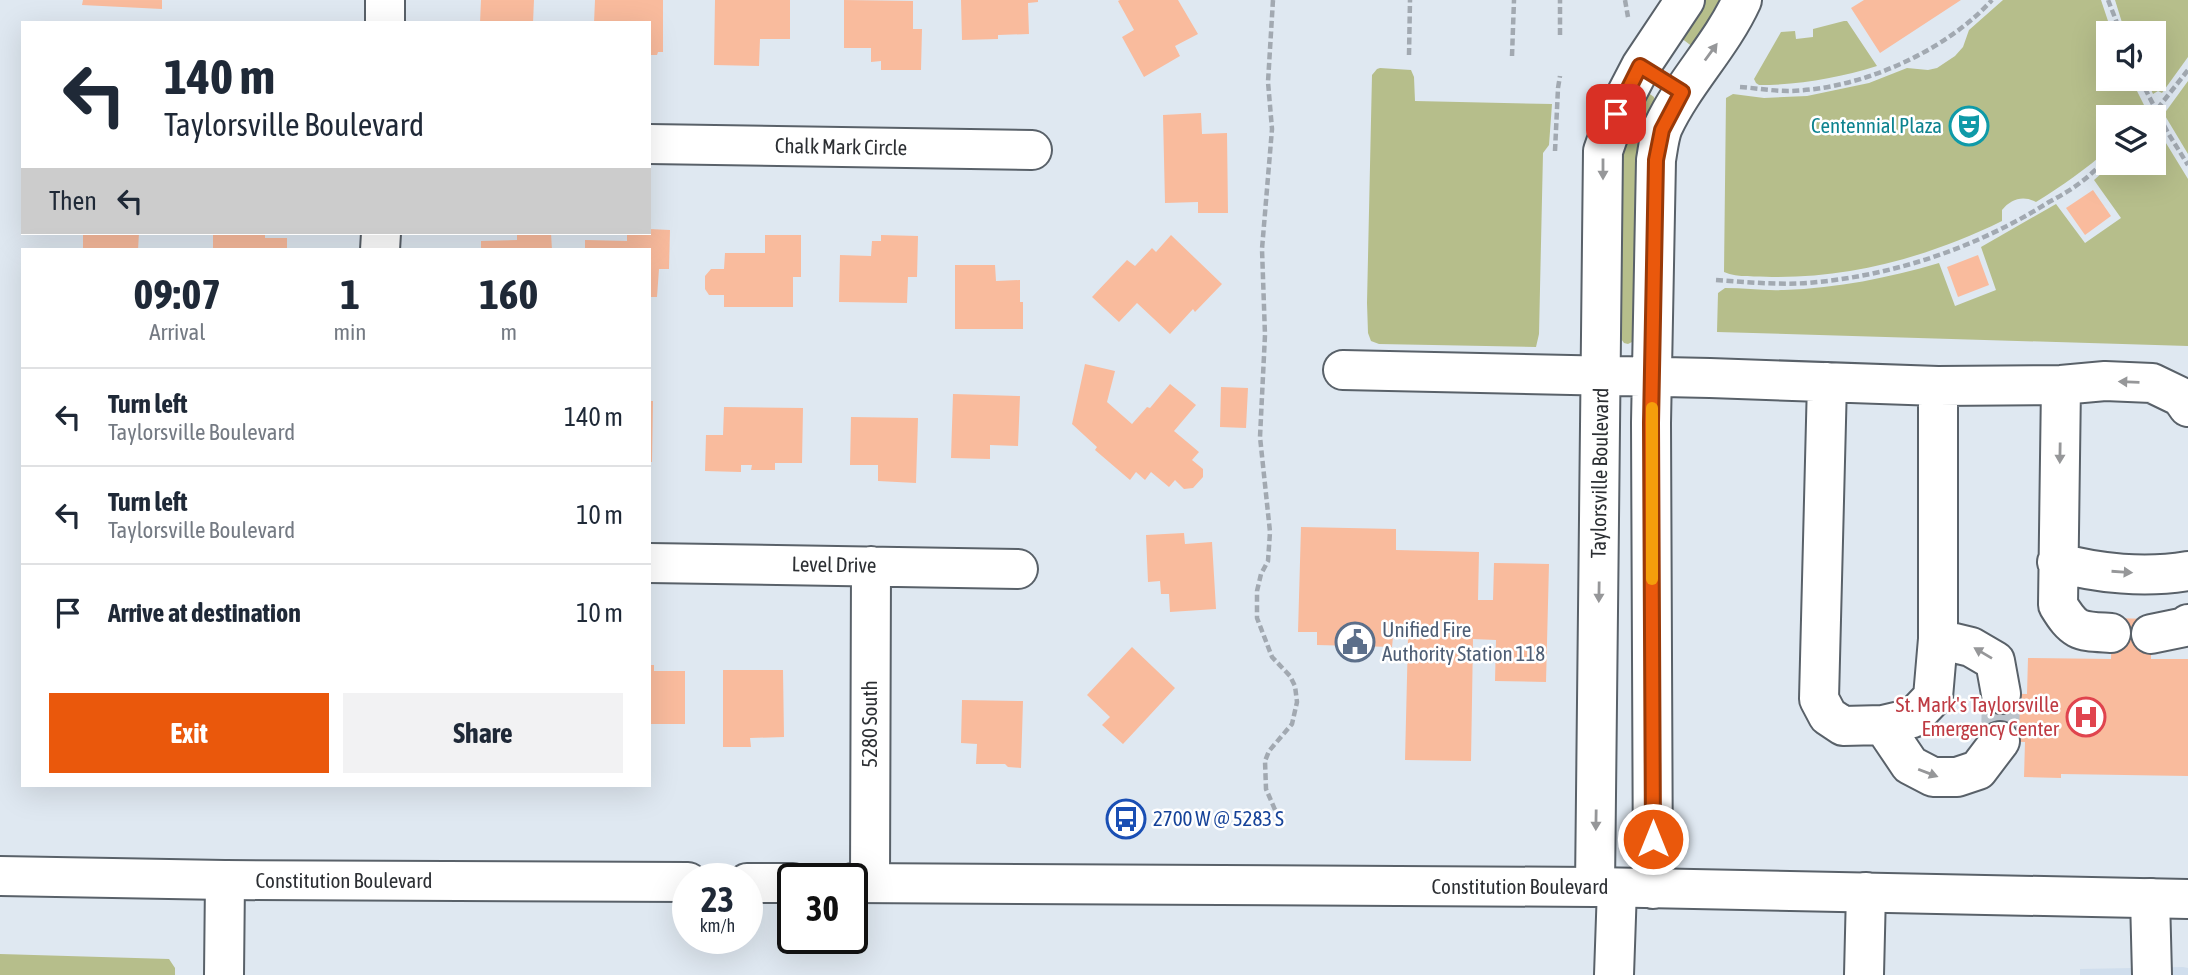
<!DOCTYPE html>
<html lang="en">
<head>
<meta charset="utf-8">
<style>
  :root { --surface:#fff; --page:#f2f2f3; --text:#1f2937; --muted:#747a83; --line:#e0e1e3; --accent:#ea580c }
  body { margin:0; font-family:"Asap Condensed",sans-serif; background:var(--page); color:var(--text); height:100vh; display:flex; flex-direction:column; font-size:26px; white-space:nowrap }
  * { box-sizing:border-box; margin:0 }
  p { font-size:23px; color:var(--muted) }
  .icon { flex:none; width:38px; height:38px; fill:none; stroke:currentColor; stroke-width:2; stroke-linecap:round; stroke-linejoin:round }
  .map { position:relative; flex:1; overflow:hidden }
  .drawer { position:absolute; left:21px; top:248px; width:630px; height:539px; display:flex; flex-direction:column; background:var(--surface); border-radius:0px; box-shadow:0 7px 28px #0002 }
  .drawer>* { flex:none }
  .top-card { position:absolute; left:21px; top:21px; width:630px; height:214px; border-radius:0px; box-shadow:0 7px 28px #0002; background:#fff; color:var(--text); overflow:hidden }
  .fabs { position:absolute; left:2096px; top:21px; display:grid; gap:14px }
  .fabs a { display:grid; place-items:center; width:70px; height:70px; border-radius:0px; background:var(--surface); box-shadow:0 7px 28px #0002; font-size:35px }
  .speed { position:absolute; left:672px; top:863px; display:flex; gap:14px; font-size:35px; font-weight:700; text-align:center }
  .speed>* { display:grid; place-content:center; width:91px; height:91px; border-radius:50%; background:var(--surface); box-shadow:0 7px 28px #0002; line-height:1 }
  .speed small { font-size:18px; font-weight:400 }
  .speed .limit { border:4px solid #111; border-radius:10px; background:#fff; color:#111 }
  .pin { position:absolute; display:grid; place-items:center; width:60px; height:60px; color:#fff; margin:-30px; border-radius:14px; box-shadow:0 4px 10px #0006 }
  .me { position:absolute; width:77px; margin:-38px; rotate:0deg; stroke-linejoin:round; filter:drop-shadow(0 0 5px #0008) }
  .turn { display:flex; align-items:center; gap:24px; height:147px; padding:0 28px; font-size:32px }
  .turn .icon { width:91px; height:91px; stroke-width:2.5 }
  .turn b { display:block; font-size:49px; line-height:60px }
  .then { display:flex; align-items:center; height:66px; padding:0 28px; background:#0003; gap:14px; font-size:26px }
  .eta { display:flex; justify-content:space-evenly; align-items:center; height:119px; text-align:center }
  .eta b { font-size:42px; font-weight:700; line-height:49px }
  .button { display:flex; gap:14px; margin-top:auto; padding:14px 28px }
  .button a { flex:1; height:80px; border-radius:0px; background:var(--accent); color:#fff; font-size:28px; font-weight:700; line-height:80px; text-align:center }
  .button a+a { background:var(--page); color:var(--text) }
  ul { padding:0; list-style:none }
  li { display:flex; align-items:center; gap:21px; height:98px; padding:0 28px; border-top:2px solid var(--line) }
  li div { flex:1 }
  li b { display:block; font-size:26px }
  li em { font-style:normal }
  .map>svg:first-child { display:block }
</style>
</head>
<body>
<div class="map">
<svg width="2188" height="975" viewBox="0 0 2188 975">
  <rect width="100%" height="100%" fill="#dfe8f1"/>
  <path fill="#d0deed" d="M2183 967 2188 968V975H2080V969Z"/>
  <path fill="#b6be8b" d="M1705 0H1723L1693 47 1681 38Z
    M2003 0H2101L2112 33H2109V79H2131L2146 109 2141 117H2109V149C2086 169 2062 186 2036 202 2023 195 2011 199 2002 210V221C1931 256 1852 278 1772 277 1757 276 1738 278 1724 272L1726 98 1733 94 1764 98 1807 96 1869 83 1907 68 1928 70 1937 68 1955 56 1963 47 1969 30Z
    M2115 0H2188V57L2162 93 2158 91 2153 94 2146 79H2154V33H2136L2133 26 2124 29Z
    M1844 21H1847L1877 66C1838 78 1800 85 1759 85L1756 83 1754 79 1781 32 1795 31 1796 39 1813 37V29Z
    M1380 68 1411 70 1414 77 1415 101 1552 104 1549 145 1543 153 1539 334 1536 347 1379 344 1371 341 1368 333 1367 303 1372 75 1377 69Z
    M2188 81V154L2164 114Z
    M1647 92 1654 97 1655 103 1634 341 1628 344 1624 343 1619 336 1623 151 1627 130Z
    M2158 130 2188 179V346L1717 332 1718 293 1725 288C1745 288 1764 291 1784 290 1838 288 1888 278 1939 263L1955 306 1996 290 1981 247 2056 204 2085 243 2121 218 2094 180 2113 163H2154V132Z
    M0 954 169 959 175 968V975H0Z"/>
  <path fill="#f9bb9d" d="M83 0H162V9L82 5Z
    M481 0H534L533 23H480Z
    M595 0H663V52H658L657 55H649V23H594Z
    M715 0H790V39H760L759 66 714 65Z
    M844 0 913 1V29H922L921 70H881V61L871 62V48H844Z
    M961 0H1038V2L1028 3 1029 34 998 35V39L962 40Z
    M1120 0H1178L1198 34 1175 46 1180 56 1144 77 1122 37 1134 30 1118 1Z
    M1864 0H1961L1880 53 1851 8Z
    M1201 113 1202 134 1227 133 1228 213H1198V202L1165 203 1163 115Z
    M2093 190 2111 216 2085 235 2066 208Z
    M649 229 670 230 669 269H659L657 297H649V250H585V240L627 241V233H649Z
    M83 233H139L138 250H83Z
    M213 233H265V238H287V250H213Z
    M517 233H551L552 250H481V241L517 240Z
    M765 235H801V277H793V307H724V295H709L705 289V276L711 269H724L725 253H765Z
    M881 235 918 236 917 277H908L907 303 839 302 840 255 871 256 872 241H881Z
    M1171 235 1222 284 1195 312 1193 309 1170 334 1137 303 1119 322 1092 297 1127 260 1135 266 1152 248 1156 252Z
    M1978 255 1989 285 1958 297 1947 267Z
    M955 265H995L996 281 1020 280V302H1023V329H955Z
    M1085 364 1115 371 1107 402 1132 424 1147 407 1150 408 1170 384 1196 405 1174 431 1199 452 1192 460 1203 469V477L1193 488 1184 489 1175 480 1169 487 1151 472 1145 480 1136 472 1130 480 1095 450 1097 447 1072 424Z
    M1221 387 1248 388 1246 428 1220 427Z
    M953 394 1020 396 1018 446 990 445V459L951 458Z
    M649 401H653L652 462H649Z
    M724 407 803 408 802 463H775V470H751L752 465H741V472L705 471 706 435H723Z
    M851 417 918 418 916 483 878 481V465H850Z
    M1301 527 1396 529V550L1479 552 1478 600H1493L1494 563 1549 564 1546 682 1495 681 1496 640 1473 639 1471 761 1405 760 1408 637H1393L1392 647 1317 645V632H1298Z
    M1184 533 1185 544 1212 542 1216 609 1170 612 1169 594H1161L1160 581 1148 582 1146 535Z
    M2112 618 2151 619V659H2188V776L2061 774V778L2024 777 2025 742 1983 741 1984 693 2027 694 2028 658 2111 659Z
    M1132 647 1175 688 1123 744 1102 725 1110 717 1087 695Z
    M649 665H654V671H685V724H649Z
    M723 670H783L784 737 750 738 751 747H723Z
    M962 700 1023 701 1021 768 1008 767 1005 764H976L977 744 961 743Z"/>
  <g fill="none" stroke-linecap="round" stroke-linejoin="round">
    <path stroke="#bbc3cb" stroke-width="38" stroke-dasharray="38 19" stroke-linecap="butt" d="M2000 741 2001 694"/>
    <defs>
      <path id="minor" d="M385 23V0
        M649 144 1032 150
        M380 250 381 233
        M1343 370 1710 378 1938 386 2061 385 2105 381 2152 383 2181 397 2188 407
        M1827 382 1819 699 1828 716 1843 726 1883 725 1913 718 1933 697 1938 639V386
        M2061 385 2058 605C2075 633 2080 631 2111 633
        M2057 562C2098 574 2146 578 2188 571
        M649 563 1018 569
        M2151 634 2185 627 2188 624
        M1938 639 1971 647 1995 661 2001 694
        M1883 725 1910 765 1933 777H1957L1978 770 2000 741
        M870 883 871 566
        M1595 887 1603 151 1616 114 1641 66 1685 0
        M1653 889 1651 423 1656 160C1658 149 1659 137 1663 127 1684 82 1721 46 1742 0
        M2150 898 2152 975
        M224 975 225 880
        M1614 975 1617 888
        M1864 975 1866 892"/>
      <path id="major" d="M0 876 225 880 688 882
        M747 883H793
        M852 883 1595 887 2188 899"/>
    </defs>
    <use href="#minor" stroke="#596169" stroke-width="42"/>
    <use href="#major" stroke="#596169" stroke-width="42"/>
    <path stroke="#a2a9b1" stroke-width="4.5" stroke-dasharray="7 3.5" stroke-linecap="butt" d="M1273 0 1268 82 1272 129 1262 249 1265 335 1260 437 1270 532 1268 561 1261 574 1257 591V618L1272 657 1290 676 1295 686 1297 702 1292 724 1269 751 1265 761 1266 789 1276 812
      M1625 0 1628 17
      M2108 0 2121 33
      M1560 35V0
      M1409 55 1410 0
      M1512 56 1514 0
      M2140 79 2168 133 2188 165
      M1740 87C1756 88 1772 91 1788 91 1859 90 1945 52 1992 0
      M2151 117 2188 70
      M1555 151 1558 88 1560 76
      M1716 280C1746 282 1776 285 1807 283 1893 276 1976 248 2049 202 2060 196 2071 190 2081 182 2091 175 2100 165 2109 157"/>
    <use href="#minor" stroke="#fff" stroke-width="38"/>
    <use href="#major" stroke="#fff" stroke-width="38"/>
  </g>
  <defs><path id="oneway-solid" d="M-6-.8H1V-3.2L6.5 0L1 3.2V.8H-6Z" transform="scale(1.75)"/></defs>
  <g fill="#969799">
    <use href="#oneway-solid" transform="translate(1711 52) rotate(-54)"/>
    <use href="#oneway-solid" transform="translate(1603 169) rotate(90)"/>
    <use href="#oneway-solid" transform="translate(2129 382) rotate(-178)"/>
    <use href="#oneway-solid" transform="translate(2060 453) rotate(91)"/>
    <use href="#oneway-solid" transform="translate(2122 572) rotate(4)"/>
    <use href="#oneway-solid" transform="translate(1599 592) rotate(91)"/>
    <use href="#oneway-solid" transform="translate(1983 653) rotate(-149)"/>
    <use href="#oneway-solid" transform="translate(1928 773) rotate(21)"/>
    <use href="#oneway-solid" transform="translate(1596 820) rotate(91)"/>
  </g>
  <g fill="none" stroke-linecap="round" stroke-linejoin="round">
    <defs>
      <path id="route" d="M1616 114 1640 66 1682 92 1662 130 1656 160 1651 423 1653 839"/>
    </defs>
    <use href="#route" stroke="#983908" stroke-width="18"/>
    <use href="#route" stroke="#ea580c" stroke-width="12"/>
    <path stroke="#f59e0b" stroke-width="12" d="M1652 579V408"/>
  </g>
  <defs>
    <symbol id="theatre-ring" viewBox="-11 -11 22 22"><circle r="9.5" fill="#fff" stroke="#0f9aa8" stroke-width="1.5"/><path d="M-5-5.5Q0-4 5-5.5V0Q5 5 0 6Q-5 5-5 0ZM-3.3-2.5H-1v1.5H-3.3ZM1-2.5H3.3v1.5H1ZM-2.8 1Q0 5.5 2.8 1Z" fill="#0f9aa8"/></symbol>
    <symbol id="civic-ring" viewBox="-11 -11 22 22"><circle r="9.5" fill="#fff" stroke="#5c6f8a" stroke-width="1.5"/><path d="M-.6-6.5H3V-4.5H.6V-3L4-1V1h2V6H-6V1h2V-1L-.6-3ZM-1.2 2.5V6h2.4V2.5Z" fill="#5c6f8a"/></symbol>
    <symbol id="hospital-ring" viewBox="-11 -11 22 22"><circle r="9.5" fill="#fff" stroke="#e0444e" stroke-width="1.5"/><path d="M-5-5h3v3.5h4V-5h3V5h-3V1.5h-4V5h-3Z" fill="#e0444e"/></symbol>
    <symbol id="bus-ring" viewBox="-11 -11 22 22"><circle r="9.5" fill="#fff" stroke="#1a4fb4" stroke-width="1.5"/><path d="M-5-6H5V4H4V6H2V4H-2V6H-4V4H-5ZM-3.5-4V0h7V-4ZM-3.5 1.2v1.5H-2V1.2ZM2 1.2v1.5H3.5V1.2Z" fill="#1a4fb4"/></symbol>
  </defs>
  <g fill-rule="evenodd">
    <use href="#theatre-ring" x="1947" y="104" width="44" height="44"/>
    <use href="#civic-ring" x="1333" y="620" width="44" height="44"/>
    <use href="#hospital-ring" x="2064" y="695" width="44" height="44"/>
    <use href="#bus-ring" x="1104" y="797" width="44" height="44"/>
  </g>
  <g text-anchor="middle" stroke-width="5" stroke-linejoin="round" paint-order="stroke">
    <g font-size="21" fill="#0d838f" stroke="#fff" text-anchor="end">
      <text x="1942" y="133">Centennial Plaza</text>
    </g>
    <g font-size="21" fill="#2c2f33" stroke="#fff">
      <text transform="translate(841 147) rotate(1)" y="7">Chalk Mark Circle</text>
      <text transform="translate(1600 473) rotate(-89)" y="7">Taylorsville Boulevard</text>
      <text transform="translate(834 565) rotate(1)" y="7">Level Drive</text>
      <text transform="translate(870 724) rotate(-90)" y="7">5280 South</text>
      <text x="344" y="888">Constitution Boulevard</text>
      <text x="1520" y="894">Constitution Boulevard</text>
    </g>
    <g font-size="21" fill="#4e5e75" stroke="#fff" text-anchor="start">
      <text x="1382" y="637">Unified Fire<tspan x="1382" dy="24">Authority Station 118</tspan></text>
    </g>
    <g font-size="21" fill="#be3a42" stroke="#fff" text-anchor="end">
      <text x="2059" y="712">St. Mark's Taylorsville<tspan x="2059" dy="24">Emergency Center</tspan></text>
    </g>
    <g font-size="21" fill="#164399" stroke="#fff" text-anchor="start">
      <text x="1153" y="826">2700 W @ 5283 S</text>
    </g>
  </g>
</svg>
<div class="fabs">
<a><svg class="icon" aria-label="sound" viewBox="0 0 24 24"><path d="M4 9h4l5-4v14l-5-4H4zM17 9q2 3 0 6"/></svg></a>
<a><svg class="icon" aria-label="layers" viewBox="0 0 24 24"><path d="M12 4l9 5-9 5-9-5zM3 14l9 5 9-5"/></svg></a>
</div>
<div class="speed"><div>23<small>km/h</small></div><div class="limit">30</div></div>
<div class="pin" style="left:1616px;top:114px;background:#d93025"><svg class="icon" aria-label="arrive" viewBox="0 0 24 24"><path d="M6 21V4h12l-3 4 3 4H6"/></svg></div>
<svg class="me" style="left:1653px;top:839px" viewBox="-20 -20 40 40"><circle r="17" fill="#ea580c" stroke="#fff" stroke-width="3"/><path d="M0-11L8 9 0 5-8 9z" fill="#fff"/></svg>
<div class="top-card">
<div class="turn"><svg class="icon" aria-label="left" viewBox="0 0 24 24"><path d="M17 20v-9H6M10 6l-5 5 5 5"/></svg><div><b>140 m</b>Taylorsville Boulevard</div></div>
<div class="then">Then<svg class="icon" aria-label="left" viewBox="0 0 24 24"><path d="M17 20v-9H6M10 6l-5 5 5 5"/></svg></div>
</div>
<section class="drawer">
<div class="eta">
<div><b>09:07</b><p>Arrival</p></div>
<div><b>1</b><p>min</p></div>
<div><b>160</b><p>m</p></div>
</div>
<ul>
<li><svg class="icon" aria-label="left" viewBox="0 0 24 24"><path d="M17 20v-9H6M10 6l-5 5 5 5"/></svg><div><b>Turn left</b><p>Taylorsville Boulevard</p></div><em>140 m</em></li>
<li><svg class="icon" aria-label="left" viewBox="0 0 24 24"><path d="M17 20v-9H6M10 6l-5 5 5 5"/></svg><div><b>Turn left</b><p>Taylorsville Boulevard</p></div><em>10 m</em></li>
<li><svg class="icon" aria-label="arrive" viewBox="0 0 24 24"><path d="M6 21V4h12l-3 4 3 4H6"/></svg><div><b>Arrive at destination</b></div><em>10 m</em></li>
</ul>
<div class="button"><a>Exit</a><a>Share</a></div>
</section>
</div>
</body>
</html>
